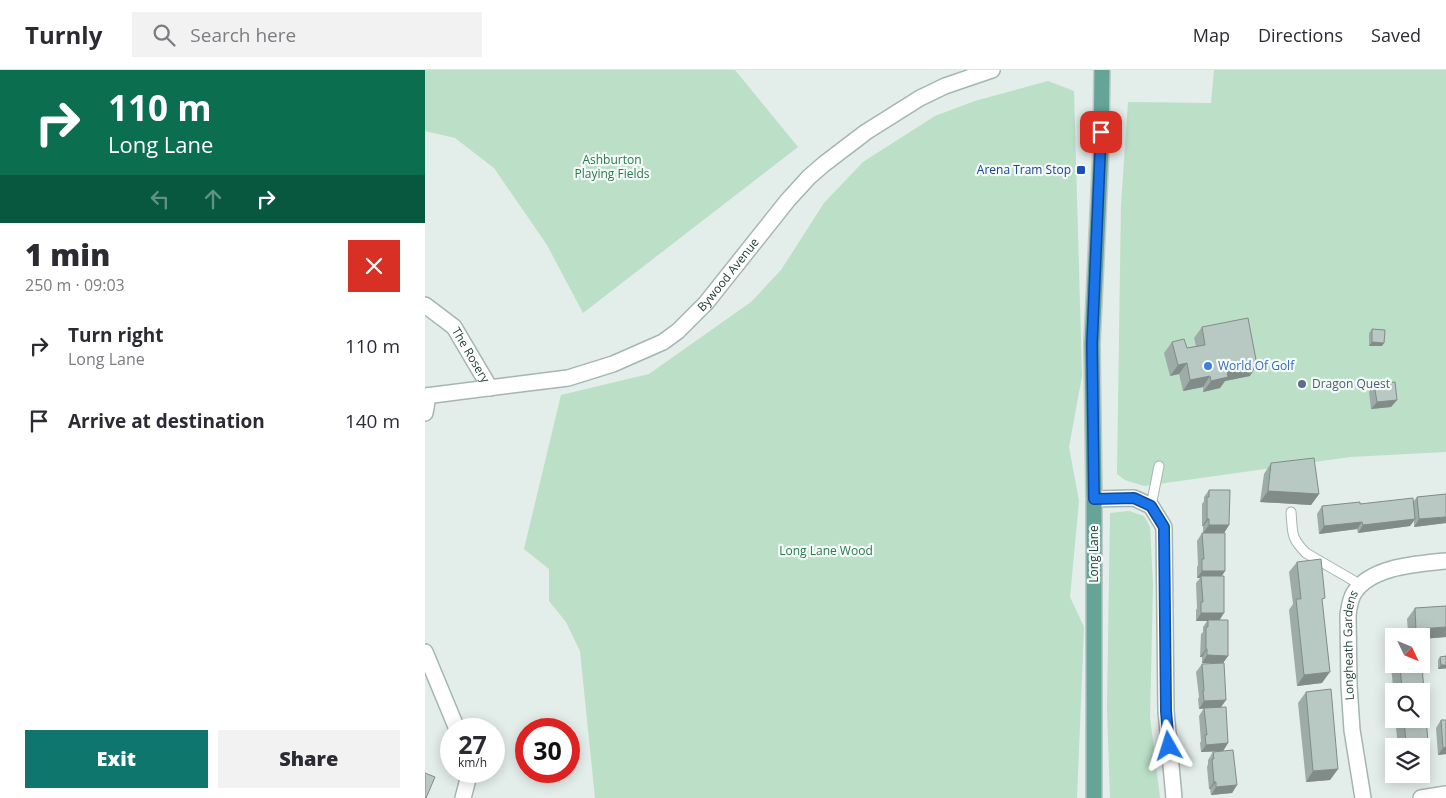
<!DOCTYPE html>
<html lang="en">
<head>
<meta charset="utf-8">
<style>
  :root { --surface:#fff; --page:#f2f2f3; --text:#2b2b33; --muted:#7c7c81; --line:#e1e1e2; --accent:#0f766e }
  body { margin:0; font-family:"Open Sans",sans-serif; background:var(--page); color:var(--text); height:100vh; display:flex; flex-direction:column; font-size:19px; white-space:nowrap }
  * { box-sizing:border-box; margin:0 }
  p { font-size:16px; color:var(--muted) }
  .icon { flex:none; width:28px; height:28px; fill:none; stroke:currentColor; stroke-width:2; stroke-linecap:round; stroke-linejoin:round }
  .map { position:relative; flex:1; overflow:hidden }
  .details { display:flex; flex-direction:column; background:var(--surface); width:425px }
  .details>* { flex:none }
  .banner { background:#0b6e4f; color:#fff; overflow:hidden }
  .needle { width:32px; rotate:133deg }
  .buttons { position:absolute; left:960px; top:558px; display:grid; gap:10px }
  .buttons a { display:grid; place-items:center; width:45px; height:45px; border-radius:0px; background:var(--surface); box-shadow:0 2px 12px #0003; font-size:25px }
  .speed { position:absolute; left:15px; top:648px; display:flex; gap:10px; font-size:25px; font-weight:700; text-align:center }
  .speed>* { display:grid; place-content:center; width:65px; height:65px; border-radius:50%; background:var(--surface); box-shadow:0 2px 12px #0003; line-height:1 }
  .speed small { font-size:12px; font-weight:400 }
  .speed .limit { border:8px solid #d22; background:#fff; color:#111 }
  .pin { position:absolute; display:grid; place-items:center; width:42px; height:42px; color:#fff; margin:-21px; border-radius:10px; box-shadow:0 2px 8px #0006 }
  .me { position:absolute; width:55px; margin:-28px; rotate:354deg; stroke-linejoin:round; filter:drop-shadow(0 0 4px #0008) }
  .turn { display:flex; align-items:center; gap:18px; height:105px; padding:0 25px; font-size:22px }
  .turn .icon { width:65px; height:65px; stroke-width:2.5 }
  .turn b { display:block; font-size:35px; line-height:42px }
  .lanes { display:flex; align-items:center; height:48px; padding:0 25px; background:#0003; justify-content:center; gap:25px; direction:ltr }
  .lanes .off { opacity:.35 }
  .round { display:grid; place-items:center; flex:none; width:52px; height:52px; border-radius:0px; background:var(--page) }
  .head { display:flex; align-items:center; justify-content:space-between; height:85px; padding:0 25px }
  h1 { font-size:30px; font-weight:800; line-height:38px }
  .primary-button { display:flex; gap:10px; margin-top:auto; padding:10px 25px }
  .primary-button a { flex:1; height:58px; border-radius:0px; background:var(--accent); color:#fff; font-size:20px; font-weight:800; line-height:58px; text-align:center }
  .primary-button a+a { background:var(--page); color:var(--text) }
  ul { padding:0; list-style:none }
  li { display:flex; align-items:center; gap:15px; height:75px; padding:0 25px }
  li div { flex:1 }
  li b { display:block; font-size:19px }
  li em { font-style:normal }
  header { display:flex; align-items:center; gap:30px; box-sizing:border-box; height:70px; padding:0 25px; background:var(--surface); border-bottom:1px solid var(--line) }
  header strong { font-size:24px }
  nav { display:flex; gap:28px; margin-inline-start:auto; font-size:18px }
  .search { width:350px; height:45px; background:var(--page); display:flex; align-items:center; gap:12px; box-sizing:border-box; padding:0 18px; border-radius:0px; color:var(--muted); font-size:19px }
  main { display:flex; flex:1; min-height:0 }
  .map>svg:first-child { display:block }
</style>
</head>
<body>
<header>
<strong>Turnly</strong>
<div class="search"><svg class="icon" aria-label="search" viewBox="0 0 24 24"><circle cx="10" cy="10" r="6"/><path d="M15 15l6 6"/></svg>Search here</div>
<nav><a>Map</a><a>Directions</a><a>Saved</a></nav>
</header>
<main>
<section class="details">
<div class="banner">
<div class="turn"><svg class="icon" aria-label="right" viewBox="0 0 24 24"><path d="M7 20v-9h11M14 6l5 5-5 5"/></svg><div><b>110 m</b>Long Lane</div></div>
<div class="lanes"><svg class="icon off" aria-label="left" viewBox="0 0 24 24"><path d="M17 20v-9H6M10 6l-5 5 5 5"/></svg><svg class="icon off" aria-label="ahead" viewBox="0 0 24 24"><path d="M12 20V5M6 11l6-6 6 6"/></svg><svg class="icon" aria-label="right" viewBox="0 0 24 24"><path d="M7 20v-9h11M14 6l5 5-5 5"/></svg></div>
</div>
<div class="head"><div><h1>1 min</h1><p>250 m · 09:03</p></div><a class="round" style="background:#d93025;color:#fff"><svg class="icon" aria-label="close" viewBox="0 0 24 24"><path d="M6 6l12 12M18 6L6 18"/></svg></a></div>
<ul>
<li><svg class="icon" aria-label="right" viewBox="0 0 24 24"><path d="M7 20v-9h11M14 6l5 5-5 5"/></svg><div><b>Turn right</b><p>Long Lane</p></div><em>110 m</em></li>
<li><svg class="icon" aria-label="arrive" viewBox="0 0 24 24"><path d="M6 21V4h12l-3 4 3 4H6"/></svg><div><b>Arrive at destination</b></div><em>140 m</em></li>
</ul>
<div class="primary-button"><a>Exit</a><a>Share</a></div>
</section>
<div class="map">
<svg width="1021" height="728" viewBox="0 0 1021 728">
  <rect width="100%" height="100%" fill="#e3ede9"/>
  <path fill="#bbdfc7" d="M0 0H310L373 77 158 243 122 175 69 98 30 68 0 61Z
    M789 0H1021V382L925 387 719 416 700 410 692 404 696 135 703 32 786 33Z
    M623 11 649 21 657 306 644 377 654 431 645 527 659 557 652 728H170L155 581 141 552 124 531V499L99 479 136 325 224 304 326 232 356 200 399 133 438 92 510 46 550 31Z
    M704 441 719 446 725 457 728 514 725 647 735 728H685L682 638 685 443Z"/>
  <g fill="none" stroke-linecap="round" stroke-linejoin="round">
    <defs>
      <path id="service" d="M726 436 734 396
        M866 442C868 463 865 467 881 483L936 515"/>
      <g id="minor">
        <path id="s1" d="M0 235 29 257 65 318"/>
        <path id="s2" d="M0 326 143 308 188 294 238 272 253 261 281 233 363 130 384 107 399 94 441 62 495 28 520 16 567 0"/>
        <path d="M0 343 3 326"/>
        <path d="M669 429 709 428 726 436 739 457 741 641 749 728"/>
        <path d="M0 582 32 659"/>
        <path d="M38 728 42 713 44 701"/>
        <path id="s3" d="M938 728 927 660 924 615 923 545C924 538 925 529 929 523 946 496 993 494 1021 491"/>
        <path d="M996 728 1021 724"/>
      </g>
      <path id="primary" d="M669 728V429L667 274 676 79 677 0"/>
    </defs>
    <use href="#service" stroke="#a5b5b1" stroke-width="11"/>
    <use href="#minor" stroke="#a5b5b1" stroke-width="18"/>
    <use href="#primary" stroke="#c1c9c8" stroke-width="18"/>
    <use href="#service" stroke="#fff" stroke-width="9"/>
    <use href="#minor" stroke="#fff" stroke-width="15"/>
    <use href="#primary" stroke="#66a498" stroke-width="15"/>
  </g>
  <path fill="#9eaca8" d="M777 257 825 306 800 311 795 318 778 322V317L758 321 754 304 745 306 739 283 747 272 762 278 771 276 769 268Z
    M947 259 957 276H944V263Z
    M949 314 972 330 966 337 946 339 944 322Z
    M846 393 894 424 886 435 835 432 839 404Z
    M784 420 804 455 799 463H778V456H777V434L779 431V427Z
    M1021 424V453L989 457V451L985 456 933 463 932 459 894 464 892 444 897 436 988 432 992 427Z
    M777 463 800 501 797 506 795 550 803 586 798 593H777V587H775L776 564 778 562V557L782 551H771V540L772 538 771 513 775 508H772V497L773 495 772 471Z
    M872 492 897 533V613L872 616 864 540 868 534 864 502Z
    M1021 536V567L996 569V566H970L972 563 983 562 982 549 990 538Z
    M969 567V594H996V583L1003 673 996 684V676H973L970 649H996V621H969V628L964 573Z
    M1015 587 1021 599H1013V590Z
    M777 594 801 630 796 637 803 673 798 681 776 682 775 673 776 671 774 646 779 638 774 639 773 629 774 627 771 602Z
    M881 622 913 699 905 710 881 712 873 633Z
    M1016 650 1021 684 1013 685 1011 658Z
    M788 682 812 715 807 723 786 725 785 719H784L782 697 783 694V690Z"/>
  <path fill="#818c88" d="M947 272 959 273 957 276H944Z
    M762 293 754 304 745 306 753 295Z
    M832 295 825 306 800 311 795 318 778 322 786 311 802 301Z
    M785 306 778 317 758 321 765 310Z
    M972 330 966 337 946 339 952 332Z
    M843 421 894 424 886 435 835 432Z
    M1021 447V453L989 457 994 449Z
    M782 449H784L778 456H777Z
    M990 449 985 456 933 463 938 455Z
    M937 452 932 459 894 464 899 456Z
    M784 455H804L799 463H778Z
    M777 501H800L795 508 776 506 775 508H772Z
    M776 543H799L794 551H771Z
    M1021 557V567L996 569V566H989L994 559Z
    M781 579H782L777 587H775Z
    M782 585 803 586 798 593H777Z
    M1016 595H1021V598L1013 599Z
    M905 602 897 613 872 616 879 605Z
    M801 630 796 637 774 639 779 631Z
    M803 673 798 681 776 682 781 675Z
    M1003 673 996 684V676H980L981 675Z
    M1021 677V684L1013 685 1018 678Z
    M913 699 905 710 881 712 888 701Z
    M789 712H791L785 719H784Z
    M812 715 807 723 786 725 791 717Z"/>
  <path fill="#b8c8c3" stroke="#818c88" d="M823 248 832 295 802 301 803 307 786 311 785 306 765 310 762 293 753 295 747 272 759 269 762 278 780 275 777 257Z
    M947 259 960 260 959 273 947 272Z
    M970 312 972 330 952 332 949 314Z
    M889 388 894 424 843 421 846 393Z
    M784 420H805L804 455H784V449H782V427H784Z
    M1021 424V447L994 449 992 427Z
    M988 428 990 449 938 455 937 452 899 456 897 436 935 432V434Z
    M777 463H800V501H777V489H779Z
    M896 489 900 528 897 529 905 602 879 605 871 529H876L872 492Z
    M776 506H799V543H776V532H778Z
    M1021 536V557L994 559 995 566H972V563L991 561 990 538Z
    M783 550H803V586L782 585V579H781V557H783Z
    M996 583 1003 673 981 675 979 649H996V621H977L975 594H996Z
    M1021 586V595H1016L1015 587Z
    M799 593 801 630 779 631 778 621H779L777 594Z
    M906 619 913 699 888 701 881 622Z
    M801 637 803 673 781 675 780 665H782L779 638Z
    M1016 650H1021V677L1018 678Z
    M808 680 812 715 791 717V712H789L787 689H789L788 682Z
    M0 703 10 707 1 728H0Z"/>
  <g fill="none" stroke-linecap="round" stroke-linejoin="round">
    <defs>
      <path id="route" d="M676 62 667 274 669 429 709 428 726 436 739 457 741 641 744 676"/>
    </defs>
    <use href="#route" stroke="#114b97" stroke-width="12"/>
    <use href="#route" stroke="#1a73e8" stroke-width="9"/>
  </g>
  <rect fill="#1a4fb4" stroke="#f4faf7" stroke-width="2" x="651" y="95" width="10" height="10" rx="2.5"/>
  <circle fill="#3f7fe0" stroke="#f4faf7" stroke-width="2" cx="783" cy="296" r="5"/>
  <circle fill="#5c6f8a" stroke="#f4faf7" stroke-width="2" cx="877" cy="314" r="5"/>
  <g text-anchor="middle" stroke-width="4.5" stroke-linejoin="round" paint-order="stroke">
    <g font-size="12" fill="#2b784e" stroke="#f4faf7">
      <text x="187" y="94">Ashburton<tspan x="187" dy="14">Playing Fields</tspan></text>
      <text x="401" y="485">Long Lane Wood</text>
    </g>
    <g font-size="12" fill="#164399" stroke="#f4faf7" text-anchor="end">
      <text x="646" y="104">Arena Tram Stop</text>
    </g>
    <g font-size="12" fill="#223f39" stroke="#f4faf7">
      <text dy="4" stroke="none"><textPath href="#s2" startOffset="340">Bywood Avenue</textPath></text>
      <text dy="4" stroke="none"><textPath href="#s1" startOffset="69">The Rosery</textPath></text>
      <text transform="translate(669 484) rotate(-90)" y="4">Long Lane</text>
      <text dy="4" stroke="none"><textPath href="#s3" startOffset="154">Longheath Gardens</textPath></text>
    </g>
    <g font-size="12" fill="#366cbe" stroke="#f4faf7" text-anchor="start">
      <text x="793" y="300">World Of Golf</text>
    </g>
    <g font-size="12" fill="#4e5e75" stroke="#f4faf7" text-anchor="start">
      <text x="887" y="318">Dragon Quest</text>
    </g>
  </g>
</svg>
<div class="buttons">
<a><svg class="needle" viewBox="-14 -14 28 28"><path d="M0-13l5 13h-10z" fill="#e53935"/><path d="M0 13l5-13h-10z" fill="#7c7c81"/></svg></a>
<a><svg class="icon" aria-label="search" viewBox="0 0 24 24"><circle cx="10" cy="10" r="6"/><path d="M15 15l6 6"/></svg></a>
<a><svg class="icon" aria-label="layers" viewBox="0 0 24 24"><path d="M12 4l9 5-9 5-9-5zM3 14l9 5 9-5"/></svg></a>
</div>
<div class="speed"><div>27<small>km/h</small></div><div class="limit">30</div></div>
<div class="pin" style="left:676px;top:62px;background:#d93025"><svg class="icon" aria-label="arrive" viewBox="0 0 24 24"><path d="M6 21V4h12l-3 4 3 4H6"/></svg></div>
<svg class="me" style="left:744px;top:676px" viewBox="-20 -20 40 40"><path d="M0-17L14 15 0 8-14 15z" fill="#1a73e8" stroke="#fff" stroke-width="4"/></svg>
</div>
</main>
</body>
</html>
